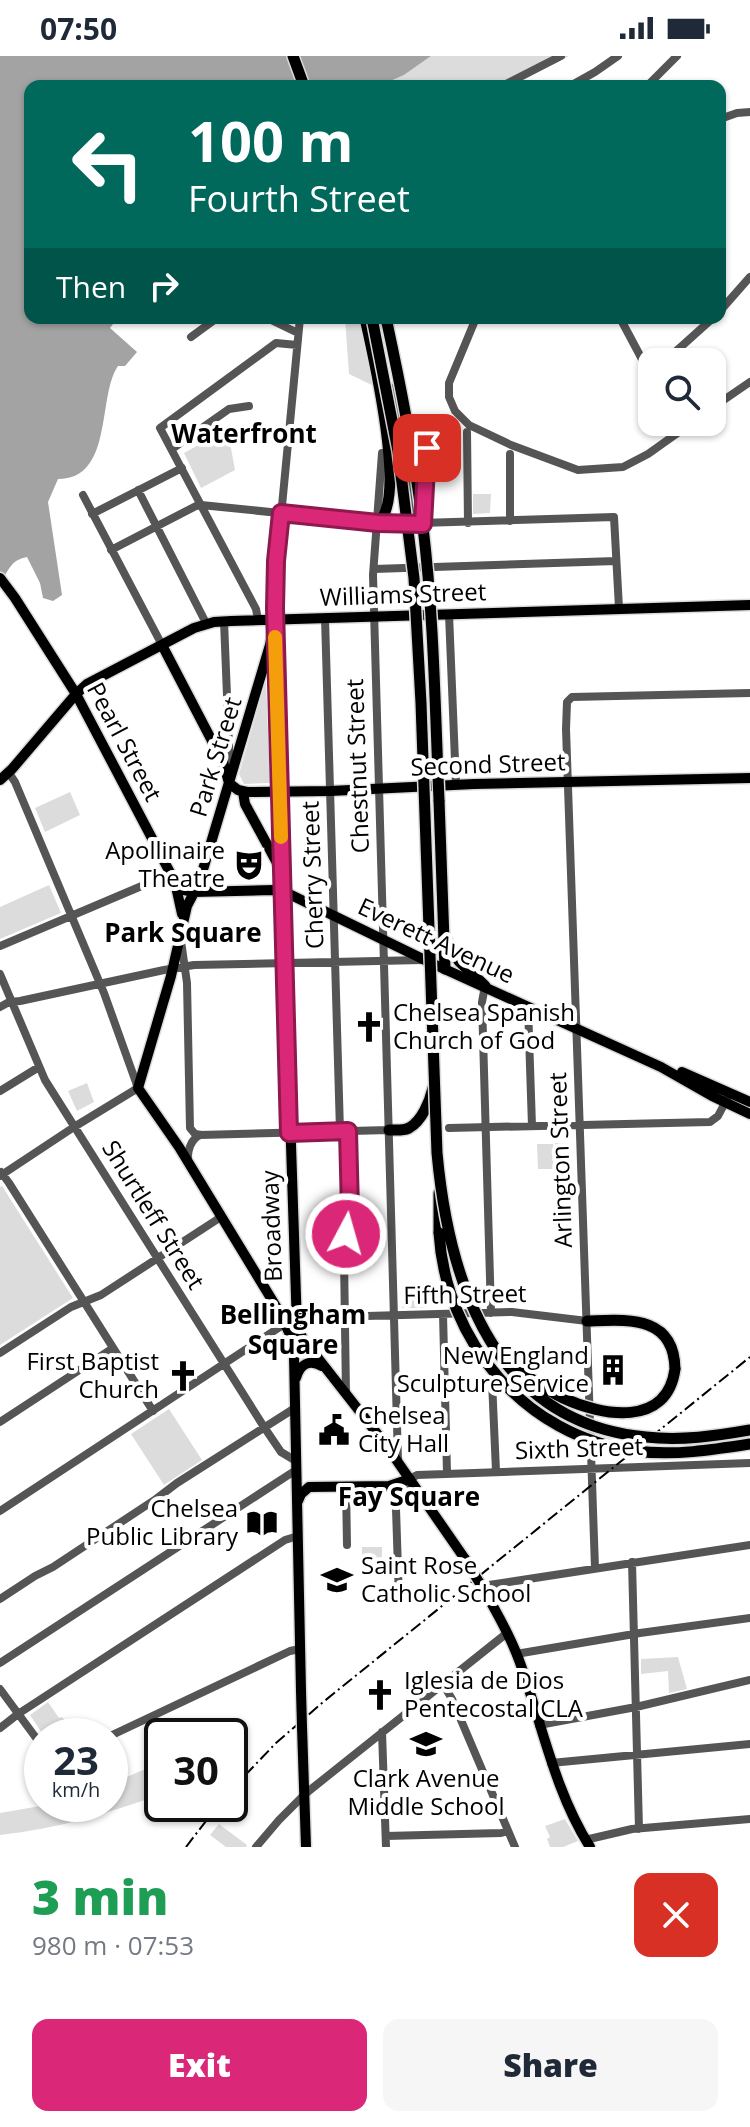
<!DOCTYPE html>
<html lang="en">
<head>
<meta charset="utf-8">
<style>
  :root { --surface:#fff; --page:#f6f6f7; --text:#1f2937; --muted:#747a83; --accent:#db2777 }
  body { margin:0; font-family:"Open Sans",sans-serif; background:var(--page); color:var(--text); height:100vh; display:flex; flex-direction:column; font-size:30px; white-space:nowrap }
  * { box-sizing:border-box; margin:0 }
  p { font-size:26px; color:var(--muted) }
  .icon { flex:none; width:44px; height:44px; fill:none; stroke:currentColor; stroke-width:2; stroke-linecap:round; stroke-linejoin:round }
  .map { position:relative; height:1791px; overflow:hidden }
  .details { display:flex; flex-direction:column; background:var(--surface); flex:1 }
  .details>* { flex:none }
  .hud { position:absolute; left:24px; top:24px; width:702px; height:244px; border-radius:16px; box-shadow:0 2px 6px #0004; background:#00695c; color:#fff; overflow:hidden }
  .tools { position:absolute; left:638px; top:292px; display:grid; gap:16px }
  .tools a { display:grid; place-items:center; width:88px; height:88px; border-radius:16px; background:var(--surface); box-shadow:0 2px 6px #0004; font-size:40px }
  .speed { position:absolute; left:24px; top:1662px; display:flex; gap:16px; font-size:40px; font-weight:700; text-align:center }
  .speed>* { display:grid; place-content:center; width:104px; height:104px; border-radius:50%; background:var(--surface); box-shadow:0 2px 6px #0004; line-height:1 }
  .speed small { font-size:20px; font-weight:400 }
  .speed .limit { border:4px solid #111; border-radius:12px; background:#fff; color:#111 }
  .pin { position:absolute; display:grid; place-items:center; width:68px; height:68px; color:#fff; margin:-34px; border-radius:16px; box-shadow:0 4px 12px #0006 }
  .me { position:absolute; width:88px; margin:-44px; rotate:6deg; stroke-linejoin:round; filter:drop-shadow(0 0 6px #0008) }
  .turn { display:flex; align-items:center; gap:28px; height:168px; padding:0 32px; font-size:36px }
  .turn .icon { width:104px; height:104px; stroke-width:2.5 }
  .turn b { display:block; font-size:56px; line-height:68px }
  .then { display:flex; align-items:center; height:76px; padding:0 32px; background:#0003; gap:16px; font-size:30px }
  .round { display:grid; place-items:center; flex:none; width:84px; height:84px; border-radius:16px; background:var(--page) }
  .headline { display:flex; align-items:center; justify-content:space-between; height:136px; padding:0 32px }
  h1 { font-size:48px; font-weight:800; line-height:60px; color:#1e9e55 }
  .action { display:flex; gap:16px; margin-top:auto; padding:16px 32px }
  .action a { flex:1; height:92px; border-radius:16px; background:var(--accent); color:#fff; font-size:32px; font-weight:800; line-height:92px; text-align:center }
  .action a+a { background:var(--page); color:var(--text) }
  .status { display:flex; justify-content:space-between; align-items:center; height:56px; padding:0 40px; background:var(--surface); direction:ltr }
  .status svg { height:22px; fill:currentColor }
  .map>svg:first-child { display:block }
</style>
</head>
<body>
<div class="status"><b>07:50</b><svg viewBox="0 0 49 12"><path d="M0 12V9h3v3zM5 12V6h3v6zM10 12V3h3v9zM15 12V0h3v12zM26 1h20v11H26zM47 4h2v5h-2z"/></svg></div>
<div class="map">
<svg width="750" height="1791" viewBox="0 0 750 1791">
  <rect width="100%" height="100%" fill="#fff"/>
  <path fill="#dcdcdc" d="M431 0H569L512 30H379L404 19Z
    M345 262H360L374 330 349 318Z
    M211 382 230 387 235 414 201 432 184 397Z
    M473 438H491L490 457 473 458Z
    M266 624 270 727 244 728 239 718Z
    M70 736 80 759 45 776 35 752Z
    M49 829 61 857 0 883V851Z
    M87 1027 94 1046 77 1055 68 1035Z
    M555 1087H571L572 1113H556Z
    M537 1088H553V1113H538Z
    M2 1130 73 1242 0 1289V1131Z
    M423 1230V1252H402V1231Z
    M169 1353 202 1404 164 1429 131 1378Z
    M362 1491H382V1502L372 1506 362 1501Z
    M678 1601 687 1633 669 1637 668 1615 641 1618V1603Z
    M48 1646 59 1662 62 1661 77 1680H44L30 1659Z
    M162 1706V1738C109 1757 56 1773 0 1779V1757L52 1748H110V1728Z
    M565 1763 578 1785 563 1791H550L547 1783 550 1781 545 1770Z
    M219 1768 247 1789 246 1791H226L210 1779Z"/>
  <path fill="#a3a3a3" d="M0 0H431L404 19 379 30H30V262H106L113 268 110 272 137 296 125 310H118C97 340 114 423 58 423L48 446 62 539 53 545 43 542 40 527 27 501C10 504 10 514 0 526Z"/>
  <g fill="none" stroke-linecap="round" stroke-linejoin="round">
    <defs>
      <path id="major" d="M0 522 15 542 76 638 175 826 182 858
        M275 564 270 589 199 827 187 850 171 920 138 1032 179 1091 280 1257 291 1281 294 1300 301 1635
        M162 589 223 706 229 727 238 734 247 736 330 735 474 728 750 722
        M0 724 12 713 76 638 87 628 194 572 214 566 231 565 750 549
        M243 736 245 748 282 816 297 1271 303 1283 386 1389 465 1503
        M175 826 184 834 194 836 273 834 287 837 429 906 661 1011 712 1040 750 1058
        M682 1016 750 1046
        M296 1322C300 1308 309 1303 322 1310
        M298 1445 301 1438 309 1431 389 1430 410 1423
        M479 1526C494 1551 509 1577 519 1604 542 1667 554 1734 590 1791
        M302 1671 306 1791"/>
      <path id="highway" d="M293 0 304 30
        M365 262C373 299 408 442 378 467
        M439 744 445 913
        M445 882 459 905 485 930
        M389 1074C395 1074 403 1075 409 1072 422 1065 430 1045 433 1032
        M439 1137V1177
        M587 1265C626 1264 674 1258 675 1313"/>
    </defs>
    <use href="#major" stroke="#dbdbdb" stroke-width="13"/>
    <use href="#highway" stroke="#dbdbdb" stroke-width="14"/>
    <path stroke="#555" stroke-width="8" d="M502 30 561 0
      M570 30 595 16 618 0
      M647 30 677 0
      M720 63 737 57 750 56
      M720 255 750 221
      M267 262 298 277
      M476 262 449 327V341L455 355 469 369 511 389 578 414 623 411 648 398 693 366
      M620 262 652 322
      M191 281 217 262
      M664 306 713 262
      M396 330 413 468
      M712 352 750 326
      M467 376 468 467
      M172 393 229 353 249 350
      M382 397 373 519 398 1404
      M510 398V465
      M138 434 206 567
      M83 439 162 589
      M424 447 428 389 426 368
      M92 458 182 412
      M111 494 196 450 201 449 388 468 614 461 619 552
      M374 513 616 505
      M449 558 456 729
      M325 562 340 1075
      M258 564 256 553 160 372 276 287 297 289
      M224 565 230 714
      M282 815 275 523 300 262
      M181 885 187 927 190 1072 195 1078 202 1079
      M0 890 170 818
      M0 918 45 1024 264 1371 281 1396 296 1405
      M485 930 482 946 491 1257
      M528 950 532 1070
      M0 951 9 946 20 945 164 914 194 909 422 904
      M0 1035 39 1011
      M449 1072 710 1066 718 1060 727 1043
      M188 1105C187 1095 191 1083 200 1079L389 1074
      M1 1116 9 1127 153 1355
      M0 1120 74 1071 138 1032 104 937 15 726 9 717
      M443 1258 447 1417
      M295 1262 512 1256 587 1265
      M0 1297 71 1251 101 1239 221 1161
      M492 1325 496 1415
      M346 1338 344 1202 346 1178 350 1161 348 1075
      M0 1366 113 1292
      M346 1431 347 1489
      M0 1455 286 1267
      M632 1506 639 1773
      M595 1512 566 673 567 646 572 641 750 637
      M482 1531 489 1529 750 1489
      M0 1543 35 1520 53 1511 156 1443 177 1427 295 1352
      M399 1543 396 1453 402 1435 410 1423 417 1419 750 1407
      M516 1598 640 1577 750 1562
      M0 1607 296 1414
      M443 1628 452 1643 515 1791
      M0 1633 42 1690
      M539 1669 636 1651 750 1624
      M0 1672 18 1658 285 1484 298 1480
      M382 1676 386 1791
      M110 1680 290 1595 300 1593
      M551 1707 750 1688
      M386 1780 501 1777 508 1775
      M585 1784 632 1773 750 1763
      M256 1791 279 1764 305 1738 507 1577"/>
    <use href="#major" stroke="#000" stroke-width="10"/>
    <use href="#highway" stroke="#000" stroke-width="11"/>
    <path stroke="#000" stroke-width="2" stroke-dasharray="12 4 2 4" stroke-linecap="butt" d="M230 1735 276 1687 322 1647 750 1301
      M186 1791 219 1748"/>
    <defs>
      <path id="major-bridge" d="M465 1503 479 1526
        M301 1635 302 1671"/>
      <path id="highway-bridge" d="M372 262 398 395 414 522 421 647 437 1097C449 1227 494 1367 646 1381 681 1385 716 1380 750 1374
        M386 262C401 331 415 401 423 471 434 562 435 653 439 744
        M439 1177C446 1286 525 1380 635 1395 674 1400 712 1394 750 1388
        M515 1312C531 1322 546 1334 563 1342 602 1360 667 1372 675 1313"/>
    </defs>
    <use href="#major-bridge" stroke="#dbdbdb" stroke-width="13" stroke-linecap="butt"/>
    <use href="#highway-bridge" stroke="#dbdbdb" stroke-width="14" stroke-linecap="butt"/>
    <use href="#major-bridge" stroke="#000" stroke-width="10"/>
    <use href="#highway-bridge" stroke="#000" stroke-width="11"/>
  </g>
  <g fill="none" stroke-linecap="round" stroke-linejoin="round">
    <defs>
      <path id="route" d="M346 1178 350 1154 348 1075 289 1077 275 552 276 505 281 457 378 467 423 468 427 392"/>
    </defs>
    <use href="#route" stroke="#8e194d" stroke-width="20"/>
    <use href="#route" stroke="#db2777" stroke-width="14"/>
    <path stroke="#f59e0b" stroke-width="14" d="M275 581 281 781"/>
  </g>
  <defs>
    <symbol id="theatre-bare" viewBox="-9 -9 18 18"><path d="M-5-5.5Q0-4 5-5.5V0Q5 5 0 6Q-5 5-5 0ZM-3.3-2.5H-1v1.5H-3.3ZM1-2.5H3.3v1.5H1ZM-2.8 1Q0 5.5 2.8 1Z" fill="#000" stroke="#fff" stroke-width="2.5" paint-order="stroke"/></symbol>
    <symbol id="church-bare" viewBox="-9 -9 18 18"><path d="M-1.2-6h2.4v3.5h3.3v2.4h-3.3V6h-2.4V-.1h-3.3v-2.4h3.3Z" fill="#000" stroke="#fff" stroke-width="2.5" paint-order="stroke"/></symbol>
    <symbol id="building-bare" viewBox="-9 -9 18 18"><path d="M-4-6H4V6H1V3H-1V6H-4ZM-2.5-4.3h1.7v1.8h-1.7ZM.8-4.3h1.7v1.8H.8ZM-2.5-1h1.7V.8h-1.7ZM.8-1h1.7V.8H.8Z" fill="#000" stroke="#fff" stroke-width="2.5" paint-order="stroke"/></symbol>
    <symbol id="civic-bare" viewBox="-9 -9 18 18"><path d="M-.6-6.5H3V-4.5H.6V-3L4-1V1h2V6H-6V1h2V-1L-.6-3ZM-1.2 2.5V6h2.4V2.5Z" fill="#000" stroke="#fff" stroke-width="2.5" paint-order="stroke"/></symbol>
    <symbol id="library-bare" viewBox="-9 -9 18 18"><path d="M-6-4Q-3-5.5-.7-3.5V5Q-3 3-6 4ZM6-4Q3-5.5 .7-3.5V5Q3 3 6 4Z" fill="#000" stroke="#fff" stroke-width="2.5" paint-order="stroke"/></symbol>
    <symbol id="school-bare" viewBox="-9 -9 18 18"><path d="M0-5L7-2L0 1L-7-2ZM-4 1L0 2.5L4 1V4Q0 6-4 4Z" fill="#000" stroke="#fff" stroke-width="2.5" paint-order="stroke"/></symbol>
  </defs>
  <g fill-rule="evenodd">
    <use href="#theatre-bare" x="227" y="787" width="44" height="44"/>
    <use href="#church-bare" x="347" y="949" width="44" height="44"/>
    <use href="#building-bare" x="591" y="1292" width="44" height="44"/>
    <use href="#church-bare" x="161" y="1298" width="44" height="44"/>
    <use href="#civic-bare" x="312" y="1352" width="44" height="44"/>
    <use href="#library-bare" x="240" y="1445" width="44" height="44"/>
    <use href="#school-bare" x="315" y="1502" width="44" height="44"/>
    <use href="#church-bare" x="358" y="1617" width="44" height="44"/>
    <use href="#school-bare" x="404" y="1666" width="44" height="44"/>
  </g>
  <g text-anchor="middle" stroke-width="8" stroke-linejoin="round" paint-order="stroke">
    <g font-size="24" fill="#000" stroke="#fff">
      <text transform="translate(403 539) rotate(-2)" y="8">Williams Street</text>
      <text transform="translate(124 686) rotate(62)" y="8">Pearl Street</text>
      <text transform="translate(216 701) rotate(-73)" y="8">Park Street</text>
      <text transform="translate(488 709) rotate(-2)" y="8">Second Street</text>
      <text transform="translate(358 710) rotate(-92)" y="8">Chestnut Street</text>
      <text transform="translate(313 819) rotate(-92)" y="8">Cherry Street</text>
      <text transform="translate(436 885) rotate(25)" y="8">Everett Avenue</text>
      <text transform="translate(561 1104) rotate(-92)" y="8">Arlington Street</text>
      <text transform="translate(153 1159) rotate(58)" y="8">Shurtleff Street</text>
      <text transform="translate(272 1170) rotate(-92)" y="8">Broadway</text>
      <text transform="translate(465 1239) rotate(-1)" y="8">Fifth Street</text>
      <text transform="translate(579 1393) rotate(-2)" y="8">Sixth Street</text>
    </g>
    <g font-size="24" fill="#000" stroke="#fff" text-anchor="end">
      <text x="225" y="803">Apollinaire<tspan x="225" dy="28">Theatre</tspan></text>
      <text x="393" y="965" text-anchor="start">Chelsea Spanish<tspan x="393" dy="28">Church of God</tspan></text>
      <text x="589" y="1308">New England<tspan x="589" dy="28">Sculpture Service</tspan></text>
      <text x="159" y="1314">First Baptist<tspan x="159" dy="28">Church</tspan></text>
      <text x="358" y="1368" text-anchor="start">Chelsea<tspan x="358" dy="28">City Hall</tspan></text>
      <text x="238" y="1461">Chelsea<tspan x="238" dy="28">Public Library</tspan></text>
      <text x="361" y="1518" text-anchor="start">Saint Rose<tspan x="361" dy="28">Catholic School</tspan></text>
      <text x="404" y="1633" text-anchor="start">Iglesia de Dios<tspan x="404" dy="28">Pentecostal CLA</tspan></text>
      <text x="426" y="1731" text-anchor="middle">Clark Avenue<tspan x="426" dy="28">Middle School</tspan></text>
    </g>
    <g font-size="26" font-weight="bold" fill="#000" stroke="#fff">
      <text x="244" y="387">Waterfront</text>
      <text x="183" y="886">Park Square</text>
      <text x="293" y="1268">Bellingham<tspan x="293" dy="30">Square</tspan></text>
      <text x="409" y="1450">Fay Square</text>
    </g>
  </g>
</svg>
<div class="tools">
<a><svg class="icon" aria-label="search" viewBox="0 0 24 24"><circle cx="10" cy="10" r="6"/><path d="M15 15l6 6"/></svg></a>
</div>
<div class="speed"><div>23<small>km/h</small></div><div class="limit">30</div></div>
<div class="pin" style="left:427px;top:392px;background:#d93025"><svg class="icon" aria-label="arrive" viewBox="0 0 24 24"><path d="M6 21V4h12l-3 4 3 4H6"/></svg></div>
<svg class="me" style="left:346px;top:1178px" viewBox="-20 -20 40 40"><circle r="17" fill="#db2777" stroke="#fff" stroke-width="3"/><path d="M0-11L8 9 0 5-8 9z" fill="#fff"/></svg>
<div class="hud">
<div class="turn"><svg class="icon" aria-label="left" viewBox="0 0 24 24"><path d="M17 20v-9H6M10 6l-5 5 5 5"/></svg><div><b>100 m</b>Fourth Street</div></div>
<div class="then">Then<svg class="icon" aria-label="right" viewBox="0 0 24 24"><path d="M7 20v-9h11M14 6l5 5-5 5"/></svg></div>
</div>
</div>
<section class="details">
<div class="headline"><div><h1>3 min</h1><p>980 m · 07:53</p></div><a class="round" style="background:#d93025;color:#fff"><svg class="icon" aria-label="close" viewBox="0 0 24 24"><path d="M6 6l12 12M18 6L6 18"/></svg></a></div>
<div class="action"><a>Exit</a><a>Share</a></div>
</section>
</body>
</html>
